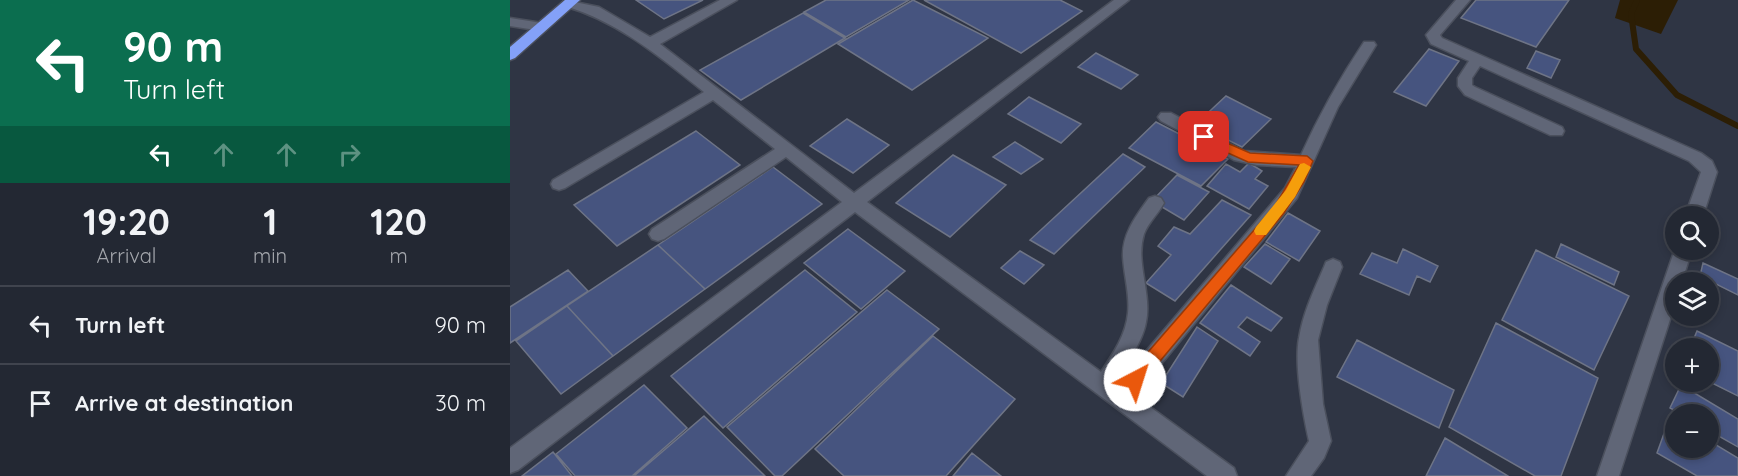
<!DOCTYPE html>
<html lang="en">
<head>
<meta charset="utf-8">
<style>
  :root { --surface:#232833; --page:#2f343f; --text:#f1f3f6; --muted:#a3a6ac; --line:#40444e }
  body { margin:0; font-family:Quicksand,sans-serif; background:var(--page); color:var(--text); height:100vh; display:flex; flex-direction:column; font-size:22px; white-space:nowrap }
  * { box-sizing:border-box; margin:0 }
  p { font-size:20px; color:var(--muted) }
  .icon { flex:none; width:33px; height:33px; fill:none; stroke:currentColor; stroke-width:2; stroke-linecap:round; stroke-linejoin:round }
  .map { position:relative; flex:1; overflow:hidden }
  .panel { display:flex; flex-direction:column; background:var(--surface); width:510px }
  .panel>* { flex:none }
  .top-card { background:#0b6e4f; color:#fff; overflow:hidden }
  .tools { position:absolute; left:1155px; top:206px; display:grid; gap:12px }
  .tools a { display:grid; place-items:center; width:54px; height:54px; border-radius:50%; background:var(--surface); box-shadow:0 3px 9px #0003,0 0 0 2px var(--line); font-size:30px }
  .pin { position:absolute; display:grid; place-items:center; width:51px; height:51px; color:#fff; margin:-26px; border-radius:12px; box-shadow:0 3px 9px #0006 }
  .me { position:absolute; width:66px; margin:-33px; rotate:40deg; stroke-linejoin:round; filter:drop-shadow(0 0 4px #0008) }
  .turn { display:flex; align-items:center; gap:21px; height:126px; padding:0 24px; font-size:27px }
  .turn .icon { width:78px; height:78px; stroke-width:2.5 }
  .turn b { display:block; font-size:42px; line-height:51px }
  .lanes { display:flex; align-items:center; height:57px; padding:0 24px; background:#0003; justify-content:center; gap:30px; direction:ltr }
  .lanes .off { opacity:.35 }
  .eta { display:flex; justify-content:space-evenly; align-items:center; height:102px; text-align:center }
  .eta b { font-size:36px; font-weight:700; line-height:42px }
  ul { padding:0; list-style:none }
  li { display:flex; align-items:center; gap:18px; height:78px; padding:0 24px; border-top:2px solid var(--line) }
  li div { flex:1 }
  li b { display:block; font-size:22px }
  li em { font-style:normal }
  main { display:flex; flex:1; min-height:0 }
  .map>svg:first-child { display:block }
</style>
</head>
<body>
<main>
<section class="panel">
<div class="top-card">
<div class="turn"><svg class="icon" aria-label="left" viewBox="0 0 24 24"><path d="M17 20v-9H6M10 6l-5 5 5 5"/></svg><div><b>90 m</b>Turn left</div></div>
<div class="lanes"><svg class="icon" aria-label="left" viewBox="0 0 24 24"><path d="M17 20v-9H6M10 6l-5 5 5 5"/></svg><svg class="icon off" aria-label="ahead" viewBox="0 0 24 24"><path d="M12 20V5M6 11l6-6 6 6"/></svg><svg class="icon off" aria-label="ahead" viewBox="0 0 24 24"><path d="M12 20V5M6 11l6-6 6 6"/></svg><svg class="icon off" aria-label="right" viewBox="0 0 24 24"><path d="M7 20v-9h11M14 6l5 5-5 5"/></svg></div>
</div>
<div class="eta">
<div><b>19:20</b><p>Arrival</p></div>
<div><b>1</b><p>min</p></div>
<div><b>120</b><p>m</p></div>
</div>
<ul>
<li><svg class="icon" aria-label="left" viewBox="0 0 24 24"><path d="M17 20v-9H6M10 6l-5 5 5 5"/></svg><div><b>Turn left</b></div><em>90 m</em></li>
<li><svg class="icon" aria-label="arrive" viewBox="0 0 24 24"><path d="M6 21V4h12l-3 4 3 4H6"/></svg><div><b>Arrive at destination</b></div><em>30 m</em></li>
</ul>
</section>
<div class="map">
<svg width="1228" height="476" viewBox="0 0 1228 476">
  <rect width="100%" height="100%" fill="#2f3544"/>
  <path fill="#2c1e05" d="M1110 0H1168L1151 34 1105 18Z"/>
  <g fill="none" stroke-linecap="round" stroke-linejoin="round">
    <path stroke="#2c1e05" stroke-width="6" d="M1127 0 1121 14 1126 49 1167 95 1228 126"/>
  </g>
  <path fill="#46547f" stroke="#6e7486" stroke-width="1.5" d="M126 0H193L154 19Z
    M316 0H399L336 37 294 12Z
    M403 0 478 38 402 90 328 44Z
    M414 0H550L572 11 511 53Z
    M966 0H1059L1026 47 951 18Z
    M293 13 335 38 231 100 190 70Z
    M919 49 949 61 916 106 884 92Z
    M1026 51 1050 60 1041 78 1017 68Z
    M586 53 628 75 611 89 568 67Z
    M716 96 761 119 732 147 686 124Z
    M519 97 571 124 551 143 498 114Z
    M337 119 379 145 343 173 300 146Z
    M646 122 718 159 691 186 619 148Z
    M186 131 230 165 107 246 64 205Z
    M505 142 533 159 511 174 483 157Z
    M613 154 635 167 544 254 520 240Z
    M443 155 496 185 440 237 386 203Z
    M739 163 752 171 745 179 758 186 739 209 697 186 716 164 730 172Z
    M263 167 312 204 195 289 148 245Z
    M667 175 699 192 674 220 642 201Z
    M712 200 741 215 665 301 636 283 661 255 648 246 664 227 680 234Z
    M778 213 810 231 789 261 756 242Z
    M338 229 395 271 351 309 294 263Z
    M755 244 780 259 761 284 734 267Z
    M1051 244 1109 272 1104 285 1046 257Z
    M148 245 195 289 103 356 57 306Z
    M893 249 928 266 920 282 907 276 899 295 850 274 862 253 887 263Z
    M1026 250 1119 296 1084 370 992 320Z
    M510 251 534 265 514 284 491 268Z
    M1193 263 1228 279V295L1190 276Z
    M58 270 78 291 0 343V307Z
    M295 270 347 312 213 428 161 376Z
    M721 285 772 318 761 331 737 317 728 327 750 342 740 356 690 323Z
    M377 290 429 329 272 476H265L217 427Z
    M57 306 103 356 51 394 6 341Z
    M986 323 1088 378 1051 476H1025L939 427Z
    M687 327 708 341 673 397 651 383Z
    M1187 331 1228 351V396L1198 381V348H1180Z
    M423 336 505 399 436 476H334L305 449Z
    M847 340 944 390 929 428 827 377Z
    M134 385 177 428 122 476H65L46 454Z
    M1171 385 1228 419V447L1198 430V414H1171L1160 408Z
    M194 416 255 476H124Z
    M1160 417 1166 420V447H1198V440L1228 458V476H1187L1147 453Z
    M935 438 998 476H916Z
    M43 452 62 476H12Z
    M462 453 491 476H443Z"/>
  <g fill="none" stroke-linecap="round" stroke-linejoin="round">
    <defs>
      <path id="minor" d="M55 0 89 7 140 37 210 0H227L150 44 344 193 604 0H619L357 202 591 372C603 354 616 335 618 313 620 294 614 276 613 257 612 234 626 216 639 198L645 196 651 198 654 203C648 214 638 223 634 234 625 262 642 293 636 322 632 345 614 364 608 384L775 188 786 167 747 165 724 160 651 121 648 117 651 113H661L734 151 791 155C809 115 830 78 854 42H864L866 45 828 107 787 198 625 396 724 468 727 476H697L345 212 8 470 0 473V448L332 202 276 157 154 239 148 241 142 239 139 234 142 229 265 149 203 100 55 188 49 190 43 188 41 184 43 180 194 92C151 58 108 21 54 6L52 3Z
        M946 0H960L930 35 932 38 1191 153 1202 161 1207 172 1193 216H1175L1191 172 1179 161 970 66 962 78V85L965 87 1052 127 1054 131 1052 135H1040L955 95 948 86V78L959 61 921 44 916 35Z
        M0 18 32 23 39 27 32 31 0 26Z
        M1166 246V249H1182L1172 282H1166V301L1109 476H1087Z
        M823 259 830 262 832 267 817 305 808 340 813 404 821 441 814 458 801 476H776L799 441C793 414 784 364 789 338 793 313 804 290 814 267L816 262Z"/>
      <path id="highway" d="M55 0H70L5 58 0 60V47Z"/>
    </defs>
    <use href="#minor" stroke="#4b505d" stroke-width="3"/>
    <use href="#highway" stroke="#4b505d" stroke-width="3"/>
    <use href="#minor" fill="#606677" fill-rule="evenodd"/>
    <use href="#highway" fill="#84a1f8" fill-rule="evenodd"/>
  </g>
  <path fill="#ea580c" stroke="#983908" stroke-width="1.5" d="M694 133 740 153 797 156 803 161 794 182 774 213 630 385 625 387 619 385 617 380 619 374 765 206 789 165 738 162 689 140 688 137Z"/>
  <path fill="#f59e0b" d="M794 163 801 167 785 197 756 235H746L744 231 746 227 776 190 790 164Z"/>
</svg>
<div class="tools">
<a><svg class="icon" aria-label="search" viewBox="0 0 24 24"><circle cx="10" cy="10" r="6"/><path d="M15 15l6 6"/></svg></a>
<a><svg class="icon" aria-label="layers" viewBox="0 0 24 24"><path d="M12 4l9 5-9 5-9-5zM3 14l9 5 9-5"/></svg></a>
<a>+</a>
<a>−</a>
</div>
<div class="pin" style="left:694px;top:137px;background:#d93025"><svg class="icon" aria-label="arrive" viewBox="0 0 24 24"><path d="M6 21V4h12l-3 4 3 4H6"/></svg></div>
<svg class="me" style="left:625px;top:380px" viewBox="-20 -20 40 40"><circle r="19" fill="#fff"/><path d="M0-13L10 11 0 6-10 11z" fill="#ea580c"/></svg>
</div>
</main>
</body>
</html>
